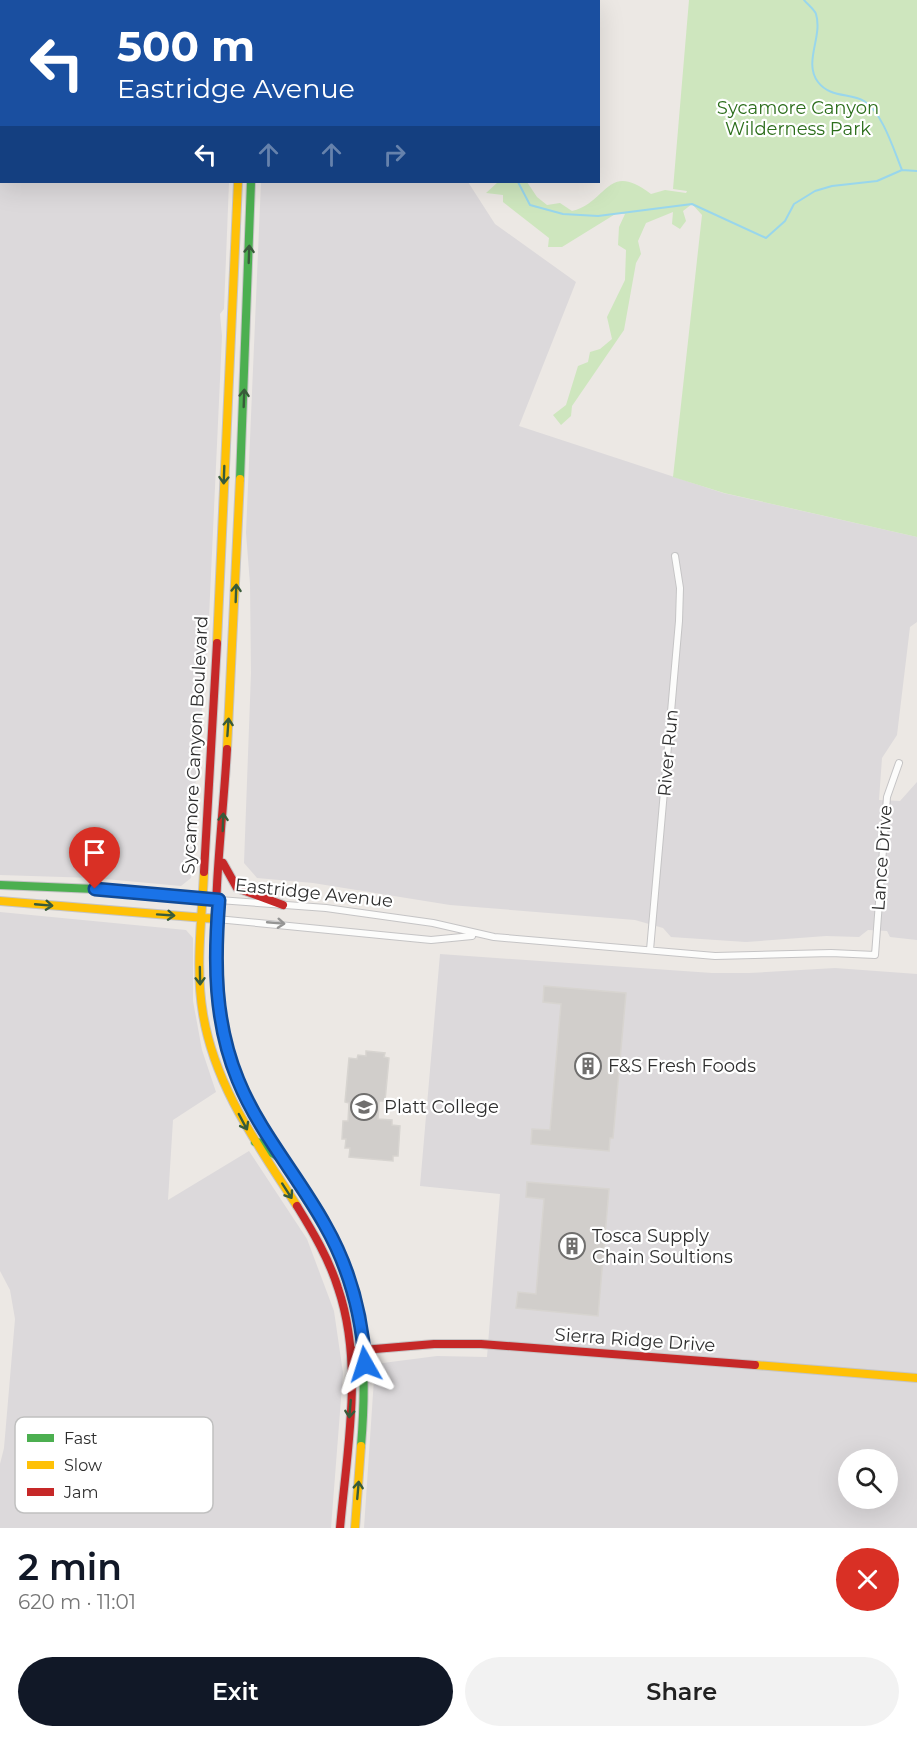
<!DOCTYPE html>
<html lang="en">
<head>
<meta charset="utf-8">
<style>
  :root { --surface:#fff; --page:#f2f2f2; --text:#222; --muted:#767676; --accent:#111827 }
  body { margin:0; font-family:Montserrat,sans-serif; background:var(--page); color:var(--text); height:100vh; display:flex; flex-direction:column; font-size:22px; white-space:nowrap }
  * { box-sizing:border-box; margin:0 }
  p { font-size:20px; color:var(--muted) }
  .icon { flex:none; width:33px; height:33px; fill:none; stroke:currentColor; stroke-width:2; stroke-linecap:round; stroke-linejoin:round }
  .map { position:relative; height:1528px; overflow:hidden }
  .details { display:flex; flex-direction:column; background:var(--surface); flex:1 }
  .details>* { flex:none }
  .hud { position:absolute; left:0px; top:0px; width:600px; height:183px; box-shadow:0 6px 24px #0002; background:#1a4fa0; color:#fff; overflow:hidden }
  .fabs { position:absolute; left:838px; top:1449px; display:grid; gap:12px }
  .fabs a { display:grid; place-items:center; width:60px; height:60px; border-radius:50%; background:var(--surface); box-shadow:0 6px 24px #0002; font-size:30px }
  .pin { position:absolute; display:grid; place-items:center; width:51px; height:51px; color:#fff; margin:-62px -26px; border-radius:50% 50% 50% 0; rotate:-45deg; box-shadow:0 0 6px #0007 }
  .pin .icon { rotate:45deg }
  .me { position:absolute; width:66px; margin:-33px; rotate:354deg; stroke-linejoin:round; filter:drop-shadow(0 0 4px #0008) }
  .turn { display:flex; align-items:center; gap:21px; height:126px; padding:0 18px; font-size:27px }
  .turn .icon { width:78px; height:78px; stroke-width:2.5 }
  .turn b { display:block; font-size:42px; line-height:51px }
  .lanes { display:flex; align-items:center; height:57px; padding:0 18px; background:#0003; justify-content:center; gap:30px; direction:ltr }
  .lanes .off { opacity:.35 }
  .round { display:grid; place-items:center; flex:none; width:63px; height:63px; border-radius:32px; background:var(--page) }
  .summary { display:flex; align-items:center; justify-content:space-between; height:102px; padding:0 18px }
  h1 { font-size:36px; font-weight:600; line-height:45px; color:var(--accent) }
  .cta { display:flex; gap:12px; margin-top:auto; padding:12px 18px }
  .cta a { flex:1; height:69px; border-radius:36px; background:var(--accent); color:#fff; font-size:24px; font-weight:600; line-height:69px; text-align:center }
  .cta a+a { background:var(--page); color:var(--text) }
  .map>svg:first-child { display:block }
</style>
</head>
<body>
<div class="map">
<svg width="917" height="1528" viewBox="0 0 917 1528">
  <rect width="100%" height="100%" fill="#ece8e4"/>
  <path fill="#dcd9db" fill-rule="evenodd" d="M0 100 2 182H229L224 309 220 314 222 336 208 639 191 835 193 839 191 878 181 886 94 878 0 875Z
    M261 182H468L495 224 576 282 519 426 723 493 917 537V622L910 627 897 735 882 758 879 800 900 801 917 782V940L890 937 887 931 868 930 859 937 826 936 746 942 671 937 663 928 635 920 450 905 313 883 257 878 244 863 251 673 250 584 246 533Z
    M0 912 186 930 193 938V1001L202 1050 216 1092 173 1120 168 1200 249 1151 307 1239 334 1311 343 1373 331 1528H0V1464L4 1448 15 1319 10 1290 0 1271Z
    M440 954 712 973H749L835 968 917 974V1528H364L375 1364 437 1356 487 1357 500 1194 420 1186ZM849 1460H888V1498H849Z"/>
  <path fill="#cee6be" d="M689 0H917V537L724 493 673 477 702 215 692 204 683 211 686 221 680 229 672 224 673 212 646 223 638 241 641 254 636 263 624 330 572 406 571 416 561 425 553 415 566 405 578 366 588 362 590 352 600 349 612 339 607 317 625 280 626 250 618 245 619 227 625 214 617 213 562 247H548L549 238 503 202V195L486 193 498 182H527L537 197 547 205 560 203 572 211C608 202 607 160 651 194L665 190 686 193 687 191 673 189Z"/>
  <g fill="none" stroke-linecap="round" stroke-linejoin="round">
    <path stroke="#99d6ec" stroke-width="2" d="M315 0V2
      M804 0C807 4 814 9 816 14 823 37 803 62 818 82 830 98 850 93 864 101 883 113 894 151 902 170L917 171
      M518 182 530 205 563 214 598 216 692 204 766 238 785 221 794 204 815 191 832 186 877 181 902 170"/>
  </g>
  <path fill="#d1cecb" stroke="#d7d4d0" stroke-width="1.5" d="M544 986 626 993 613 1138H610L609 1151 531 1144 532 1129 550 1130 561 1004 543 1002Z
    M366 1051 385 1053 384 1057 389 1058 385 1101H379L378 1119 392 1120V1125L400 1126 398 1156H393V1161L349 1157 350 1148H345L346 1139H342L343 1121H348L349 1103 345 1102 349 1058 357 1059 358 1055 366 1056Z
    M527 1182 609 1189 598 1316 516 1308 518 1292 536 1294 544 1199 526 1197Z"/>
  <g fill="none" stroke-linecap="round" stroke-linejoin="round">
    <defs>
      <path id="street" d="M0 88H2
        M219 900 326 908 433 923 494 937 715 956 831 953 875 955 887 797 899 763
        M217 919 431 940 472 936
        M650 950 679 621 680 588 675 556"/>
      <path id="fast" d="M240 479 251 182
        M0 885 95 889 219 900
        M255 1142 264 1143 270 1152 281 1158
        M272 1142C289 1169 309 1195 324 1223 364 1299 368 1362 361 1446"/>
      <path id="slow" d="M217 643 238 182
        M227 749 240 479
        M204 872C202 919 195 967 203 1014 215 1087 258 1145 297 1206
        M0 901 217 919
        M755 1365 917 1378
        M355 1528 361 1446"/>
      <path id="jam" d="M191 0 192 2
        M210 0 211 2
        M227 749C221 857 200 973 236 1078 244 1100 259 1122 272 1142
        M223 863 237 888 283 905
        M204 872 217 643
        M297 1206C313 1232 329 1259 338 1288 364 1364 347 1449 340 1528
        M351 1351 434 1344H481L755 1365"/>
    </defs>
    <use href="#street" stroke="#c5c4c5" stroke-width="8"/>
    <use href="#fast" stroke="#c5c4c5" stroke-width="10"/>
    <use href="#slow" stroke="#c5c4c5" stroke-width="10"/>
    <use href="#jam" stroke="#c5c4c5" stroke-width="10"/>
    <use href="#street" stroke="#fcfcfb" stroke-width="6"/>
    <use href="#fast" stroke="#4caf50" stroke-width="8"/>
    <use href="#slow" stroke="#ffc107" stroke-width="8"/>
    <use href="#jam" stroke="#c62828" stroke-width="8"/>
  </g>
  <defs><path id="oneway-shaft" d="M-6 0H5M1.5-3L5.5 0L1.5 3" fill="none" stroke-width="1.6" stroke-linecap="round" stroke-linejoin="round" transform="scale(1.5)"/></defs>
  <g stroke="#385b3a">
    <use href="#oneway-shaft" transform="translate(249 254) rotate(-88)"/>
    <use href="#oneway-shaft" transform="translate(244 398) rotate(-88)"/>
    <use href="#oneway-shaft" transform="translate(224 475) rotate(92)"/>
    <use href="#oneway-shaft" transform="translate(236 593) rotate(-88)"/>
    <use href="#oneway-shaft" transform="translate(228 727) rotate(-86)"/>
    <use href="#oneway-shaft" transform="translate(223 822) rotate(-88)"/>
    <use href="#oneway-shaft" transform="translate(44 905) rotate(5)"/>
    <use href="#oneway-shaft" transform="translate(166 915) rotate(4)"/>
    <use href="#oneway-shaft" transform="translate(200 976) rotate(89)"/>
    <use href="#oneway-shaft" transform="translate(243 1122) rotate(62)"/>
    <use href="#oneway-shaft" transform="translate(287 1191) rotate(57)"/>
    <use href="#oneway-shaft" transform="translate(350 1409) rotate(95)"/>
    <use href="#oneway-shaft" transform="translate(358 1490) rotate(-85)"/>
  </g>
  <use stroke="#959594" href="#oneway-shaft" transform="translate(276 923) rotate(5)"/>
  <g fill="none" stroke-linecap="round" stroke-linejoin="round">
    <defs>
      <path id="route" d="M95 889 219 900C214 962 214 1022 238 1080 259 1132 298 1176 325 1225 349 1267 362 1316 365 1364"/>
    </defs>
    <use href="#route" stroke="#114b97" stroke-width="15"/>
    <use href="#route" stroke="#1a73e8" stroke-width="10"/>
  </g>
  <defs>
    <symbol id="building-ring" viewBox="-11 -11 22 22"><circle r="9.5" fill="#fff" stroke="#706f6e" stroke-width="1.5"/><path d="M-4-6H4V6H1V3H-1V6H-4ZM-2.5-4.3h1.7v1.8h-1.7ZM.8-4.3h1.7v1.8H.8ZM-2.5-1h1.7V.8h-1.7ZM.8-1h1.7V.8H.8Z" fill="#706f6e"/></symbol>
    <symbol id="university-ring" viewBox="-11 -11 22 22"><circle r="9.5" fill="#fff" stroke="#706f6e" stroke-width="1.5"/><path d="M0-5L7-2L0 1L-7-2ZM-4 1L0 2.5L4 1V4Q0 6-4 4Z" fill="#706f6e"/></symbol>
  </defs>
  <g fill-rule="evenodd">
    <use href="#building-ring" x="573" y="1051" width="30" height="30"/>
    <use href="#university-ring" x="349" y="1092" width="30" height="30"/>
    <use href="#building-ring" x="557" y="1231" width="30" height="30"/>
  </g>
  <g text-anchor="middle" stroke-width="4.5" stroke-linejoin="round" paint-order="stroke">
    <g font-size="18" fill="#2c6e1b" stroke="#fff">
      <text x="798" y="114">Sycamore Canyon<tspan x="798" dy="21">Wilderness Park</tspan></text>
    </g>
    <g font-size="18" fill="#2e2e2e" stroke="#fff">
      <text transform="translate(195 745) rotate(-87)" y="6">Sycamore Canyon Boulevard</text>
      <text transform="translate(668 753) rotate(-85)" y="6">River Run</text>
      <text transform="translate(882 858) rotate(-86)" y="6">Lance Drive</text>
      <text transform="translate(314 893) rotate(6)" y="6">Eastridge Avenue</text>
      <text transform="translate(635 1340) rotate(4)" y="6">Sierra Ridge Drive</text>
    </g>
    <g font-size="18" fill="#2e2e2e" stroke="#fff" text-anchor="start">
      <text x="608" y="1072">F&amp;S Fresh Foods</text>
      <text x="384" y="1113">Platt College</text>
      <text x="592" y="1242">Tosca Supply<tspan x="592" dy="21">Chain Soultions</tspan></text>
    </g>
  </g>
  <rect x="15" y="1417" width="198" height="96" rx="9" fill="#fff" stroke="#c0c0c0" stroke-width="1.5"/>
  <rect x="27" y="1434" width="27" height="8" fill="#4caf50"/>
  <rect x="27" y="1461" width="27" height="8" fill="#ffc107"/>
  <rect x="27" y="1488" width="27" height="8" fill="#c62828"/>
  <g font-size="16" fill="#2e2e2e">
    <text x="64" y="1444">Fast</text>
    <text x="64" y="1471">Slow</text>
    <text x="64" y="1498">Jam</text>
  </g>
</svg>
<div class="fabs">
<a><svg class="icon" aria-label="search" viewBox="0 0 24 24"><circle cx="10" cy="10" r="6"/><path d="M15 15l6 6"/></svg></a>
</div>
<div class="pin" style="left:95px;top:889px;background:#d93025"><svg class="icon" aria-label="arrive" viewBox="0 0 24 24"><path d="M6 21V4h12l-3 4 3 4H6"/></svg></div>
<svg class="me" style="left:365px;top:1364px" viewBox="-20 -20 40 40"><path d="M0-17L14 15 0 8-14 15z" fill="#1a73e8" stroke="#fff" stroke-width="4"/></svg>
<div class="hud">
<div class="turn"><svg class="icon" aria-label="left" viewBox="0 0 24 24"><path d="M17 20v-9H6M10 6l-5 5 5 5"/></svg><div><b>500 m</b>Eastridge Avenue</div></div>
<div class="lanes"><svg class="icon" aria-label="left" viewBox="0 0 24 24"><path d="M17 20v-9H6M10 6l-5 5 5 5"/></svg><svg class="icon off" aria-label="ahead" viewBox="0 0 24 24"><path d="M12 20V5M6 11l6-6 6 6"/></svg><svg class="icon off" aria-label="ahead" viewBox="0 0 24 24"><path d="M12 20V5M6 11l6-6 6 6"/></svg><svg class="icon off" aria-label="right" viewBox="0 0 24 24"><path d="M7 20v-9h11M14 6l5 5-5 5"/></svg></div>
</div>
</div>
<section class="details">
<div class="summary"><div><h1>2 min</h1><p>620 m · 11:01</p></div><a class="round" style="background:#d93025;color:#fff"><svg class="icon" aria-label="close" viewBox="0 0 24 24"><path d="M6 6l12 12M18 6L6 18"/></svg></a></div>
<div class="cta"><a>Exit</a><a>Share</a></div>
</section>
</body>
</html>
